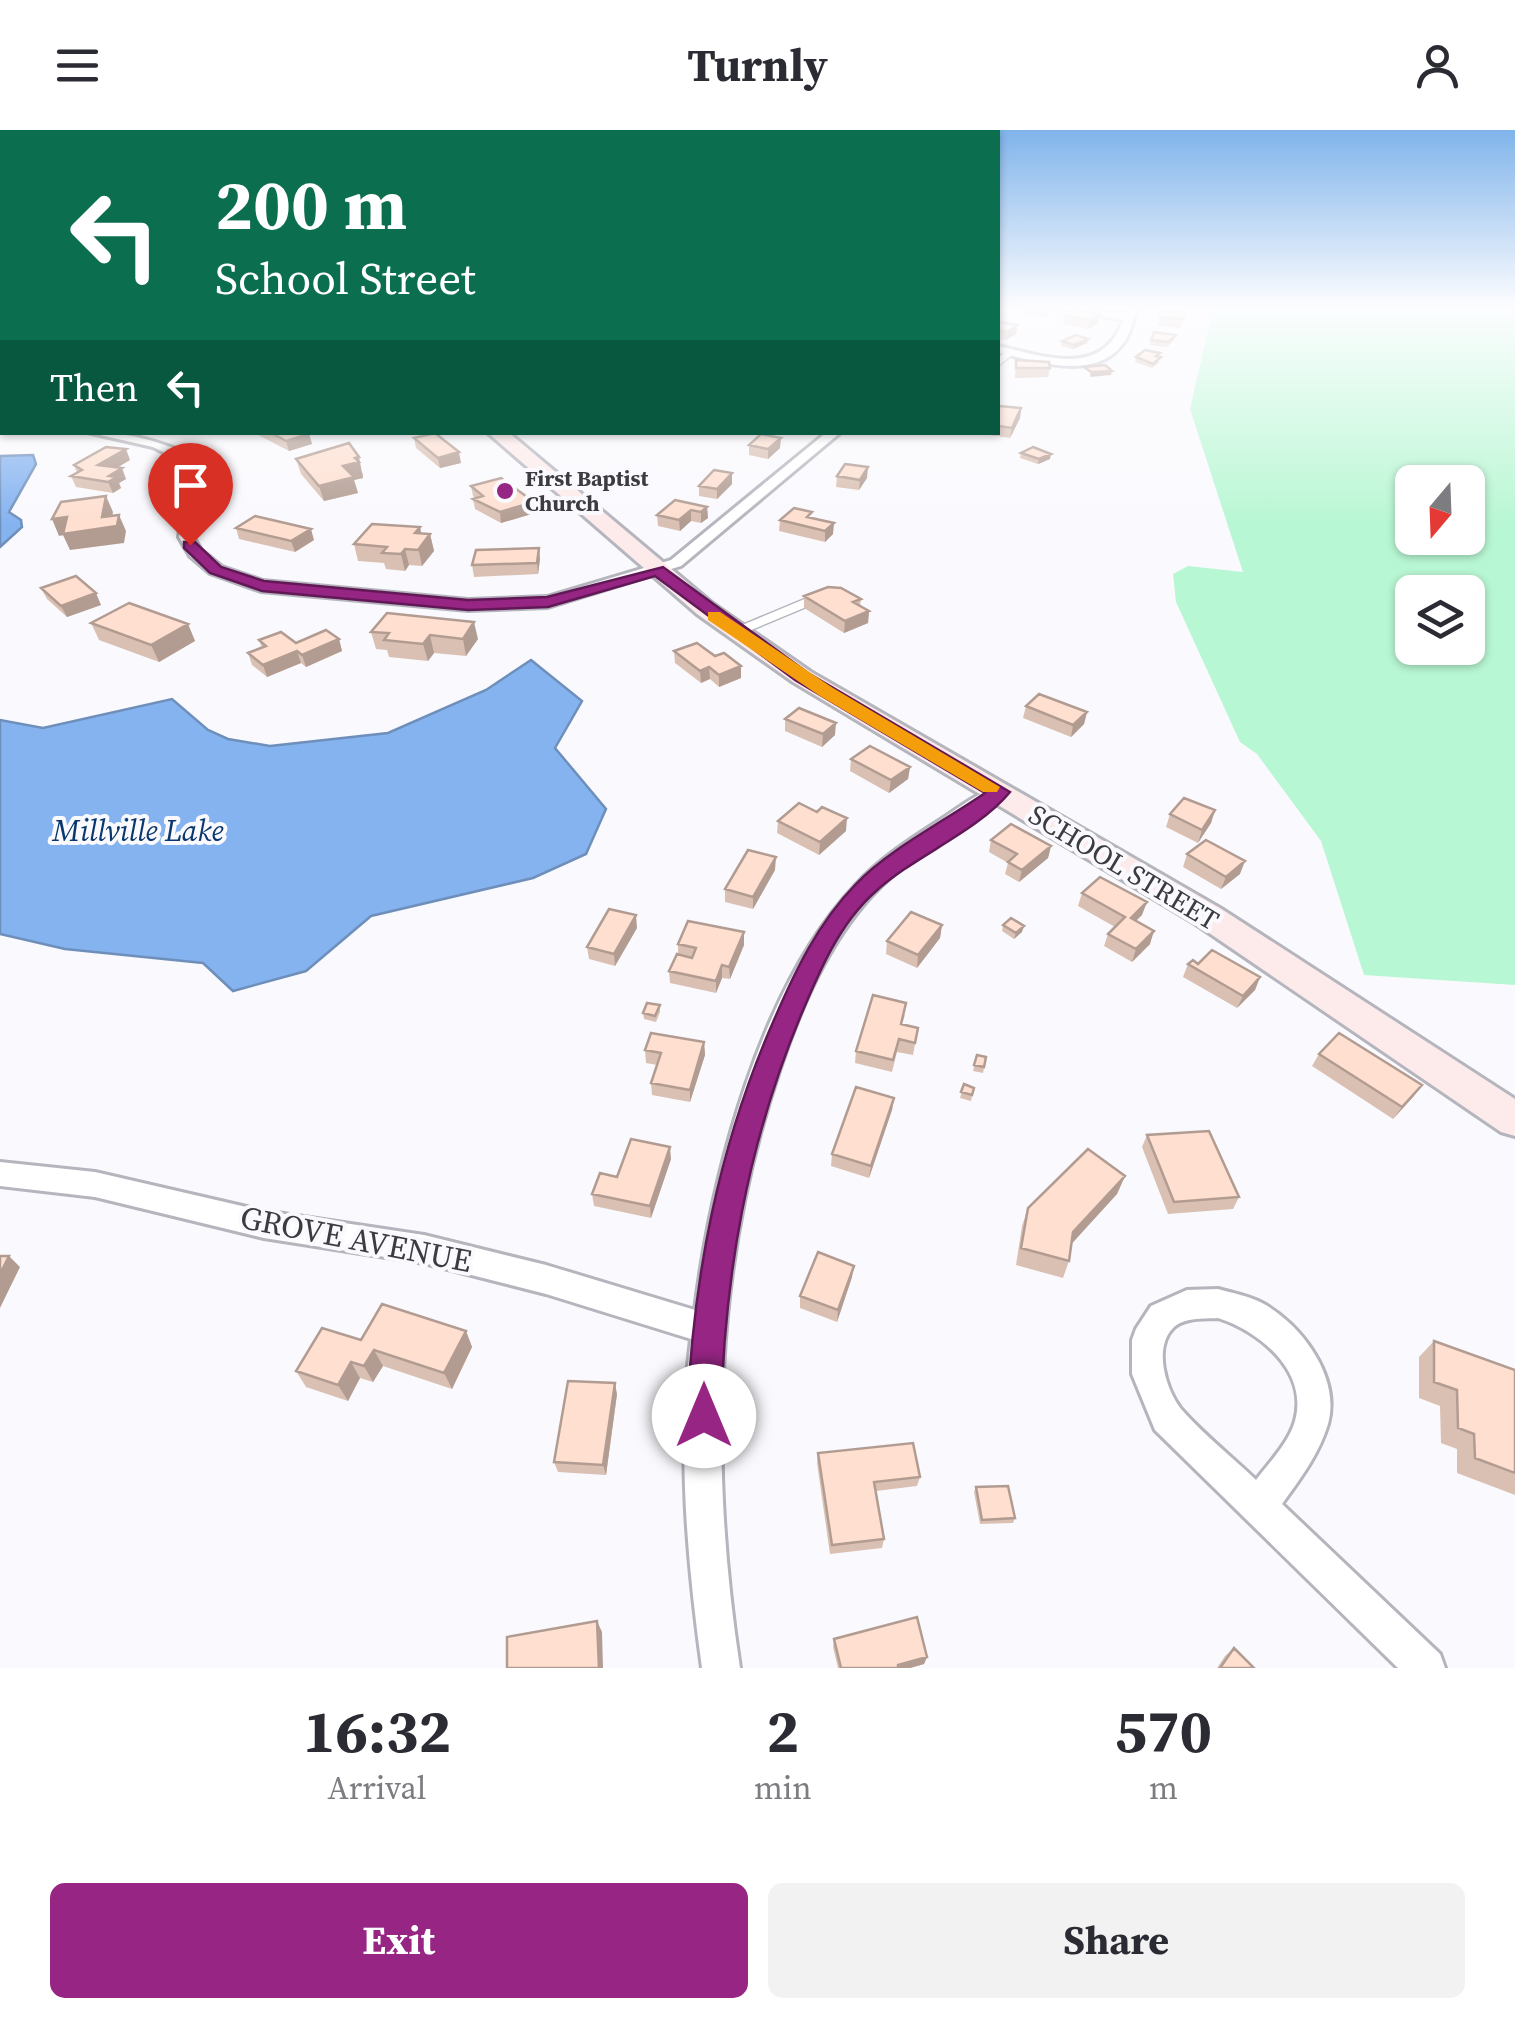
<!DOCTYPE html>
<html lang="en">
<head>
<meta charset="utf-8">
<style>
  :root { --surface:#fff; --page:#f2f2f3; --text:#2b2b33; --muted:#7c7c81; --accent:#962584 }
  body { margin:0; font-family:"Source Serif 4",serif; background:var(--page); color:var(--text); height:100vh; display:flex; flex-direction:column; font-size:38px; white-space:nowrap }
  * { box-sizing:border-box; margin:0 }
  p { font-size:32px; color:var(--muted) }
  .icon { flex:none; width:55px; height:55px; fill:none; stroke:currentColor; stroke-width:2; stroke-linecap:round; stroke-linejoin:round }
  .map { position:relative; height:1538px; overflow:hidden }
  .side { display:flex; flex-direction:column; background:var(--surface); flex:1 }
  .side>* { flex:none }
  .top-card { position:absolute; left:0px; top:0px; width:1000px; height:305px; box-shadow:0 2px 8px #0004; background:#0b6e4f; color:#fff; overflow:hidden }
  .needle { width:65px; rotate:199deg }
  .buttons { position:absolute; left:1395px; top:335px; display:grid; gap:20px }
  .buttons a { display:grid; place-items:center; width:90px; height:90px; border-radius:15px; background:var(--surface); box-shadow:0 2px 8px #0004; font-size:50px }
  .pin { position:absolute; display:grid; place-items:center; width:85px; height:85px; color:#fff; margin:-102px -42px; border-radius:50% 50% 50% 0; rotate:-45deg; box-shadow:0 0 10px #0007 }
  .pin .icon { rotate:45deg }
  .me { position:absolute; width:110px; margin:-55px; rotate:0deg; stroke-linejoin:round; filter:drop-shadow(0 0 8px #0008) }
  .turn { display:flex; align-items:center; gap:35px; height:210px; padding:0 50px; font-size:45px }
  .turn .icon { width:130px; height:130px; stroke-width:2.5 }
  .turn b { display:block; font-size:70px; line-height:85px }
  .then { display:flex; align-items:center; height:95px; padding:0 50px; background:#0003; gap:20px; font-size:38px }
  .eta { display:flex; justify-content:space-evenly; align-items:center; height:170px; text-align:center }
  .eta b { font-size:60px; font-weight:700; line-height:70px }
  .button { display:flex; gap:20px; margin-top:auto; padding:20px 50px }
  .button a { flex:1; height:115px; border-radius:15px; background:var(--accent); color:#fff; font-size:40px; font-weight:700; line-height:115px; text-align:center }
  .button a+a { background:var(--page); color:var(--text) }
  header { display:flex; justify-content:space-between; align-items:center; height:130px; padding:0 50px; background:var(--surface); font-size:45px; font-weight:700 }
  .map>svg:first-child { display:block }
</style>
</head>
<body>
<header><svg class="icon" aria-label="menu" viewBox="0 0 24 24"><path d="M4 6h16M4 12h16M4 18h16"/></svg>Turnly<svg class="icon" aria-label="person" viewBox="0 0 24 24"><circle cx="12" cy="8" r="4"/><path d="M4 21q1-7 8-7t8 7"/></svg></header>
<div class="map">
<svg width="1515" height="1538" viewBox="0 0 1515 1538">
  <rect width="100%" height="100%" fill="#fafafe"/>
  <path fill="#b8f7d3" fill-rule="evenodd" d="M1213 178H1515V855L1364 845 1321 711 1257 624 1240 612 1176 472 1173 444 1188 436 1243 442 1190 279ZM1412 352H1468V408H1412ZM1412 462H1468V518H1412Z"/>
  <path fill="#85b3f0" stroke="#6f8fbb" stroke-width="2.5" d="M33 325 36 334 9 382 21 390 22 397 0 417V326Z
    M531 530 582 571 555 618 606 679 586 724 533 748 371 786 306 841 233 861 203 833 65 819 0 804V590L43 598 172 569 208 600 228 609 270 616 388 603 486 560Z"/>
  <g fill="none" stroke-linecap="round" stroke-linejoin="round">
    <defs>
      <path id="lane-far1" d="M998 232 1011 222"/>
      <path id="lane" d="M736 502 815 469"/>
      <path id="street" d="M1063 178 1125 184 1127 178H1137C1133 191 1130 206 1121 216 1093 251 1034 231 998 222V216C1043 226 1103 249 1123 190Z
        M0 284H2V292H0Z
        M87 302C128 302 160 311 197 328L202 347 193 407 201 420 222 437 263 451 468 470 547 467 671 430 827 302H841L681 436 548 477 468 480 261 461 210 443 190 426 179 407 188 347 186 333 153 317Z
        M1000 656 1007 658 1010 662 1007 666C961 697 910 724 872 765 828 813 801 876 780 938 713 1134 709 1335 740 1538H702C687 1429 677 1318 691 1209L546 1164 424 1133 264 1108 95 1067 0 1056V1032L95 1042 264 1081 424 1105 546 1135 695 1180C712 1045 760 856 856 755 878 731 906 712 934 694 954 682 977 662 1000 656Z
        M1218 1159C1232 1163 1249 1166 1262 1173 1301 1194 1341 1247 1328 1294 1319 1324 1300 1349 1282 1374L1440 1524 1445 1538H1398L1155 1300 1132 1244V1210L1136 1199 1151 1176 1187 1160ZM1218 1188C1259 1201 1309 1241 1295 1291 1289 1312 1270 1332 1256 1350 1232 1327 1203 1304 1181 1279 1166 1260 1153 1218 1173 1198 1184 1187 1203 1189 1218 1188Z"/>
      <path id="secondary" d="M0 198 2 199V208H0Z
        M487 302H508L713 474 811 542 1220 778 1515 969V1006L1501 1002 1196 794 793 552 697 484Z"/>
    </defs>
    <use href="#lane-far1" stroke="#b5b5be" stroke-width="9"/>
    <use href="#lane" stroke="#b5b5be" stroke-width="11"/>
    <use href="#street" stroke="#b5b5be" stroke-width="6"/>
    <use href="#secondary" stroke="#b5b5be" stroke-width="6"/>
    <use href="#lane-far1" stroke="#fff" stroke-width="6"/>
    <use href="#lane" stroke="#fff" stroke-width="8"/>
    <use href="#street" fill="#fff" fill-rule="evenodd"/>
    <use href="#secondary" fill="#fdebeb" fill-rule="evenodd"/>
  </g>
  <path fill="#dac0b3" d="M1023 178H1051L1050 184 1046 188 1022 184Z
    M1166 178H1177L1176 182 1185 183 1181 198 1157 196 1161 180 1166 181Z
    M1064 185 1098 193 1089 199 1063 194Z
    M998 192 1017 195 1016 204 1006 210 998 209Z
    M1154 202 1175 209 1167 217 1150 215Z
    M1088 209 1087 213 1073 219 1061 216 1062 211Z
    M1136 227 1160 232 1152 238 1135 232Z
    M1016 230 1050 238 1048 247 1015 248Z
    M1021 278 1020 288 1010 308 989 305V302H998V280Z
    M258 302H306L309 304 312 314 289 321 258 305Z
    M414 308 461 333 440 338 416 318Z
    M749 315 780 318 768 329 749 325Z
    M1021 323 1050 329 1038 334 1020 328Z
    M296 329 363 343V348L354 350 358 363 324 371 301 344Z
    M130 330 116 338 126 349 119 353 121 358 113 363 76 357 71 346 77 343 74 335Z
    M732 343V354L717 369 699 366V356Z
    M837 346 867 348 859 360 836 357Z
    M471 356 535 383 501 393 475 379 473 369 475 368 473 366Z
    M707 377 708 388 701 393 691 391 680 401 658 396 657 385Z
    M812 388 833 404 825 412 779 401 780 390Z
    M420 397 421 404H430L434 421 422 436 409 435 405 441 386 439 384 433 358 431 354 414Z
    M236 398 314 410 295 422 239 409Z
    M540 429 538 444 474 447 472 435Z
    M41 458 101 475 67 487 47 469Z
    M804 466 861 469 860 476 869 481 868 493 844 503 804 478Z
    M91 493 188 494 195 511 159 532 99 510Z
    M371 502 478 509 466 526 434 523 428 531 389 527 387 520 376 519Z
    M339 509 342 521 306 537 301 533 267 547 252 535 248 523 262 518 259 510 296 513Z
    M674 521 715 526 741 536V548L719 557 710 549 701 553 675 533Z
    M1026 576 1087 582 1084 594 1071 607 1023 588Z
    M785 589 835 605 822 617 785 601Z
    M851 629 910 637 908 649 889 663 850 641Z
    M1215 680 1211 693 1198 713 1166 697 1170 684Z
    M778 691 846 701 819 725 777 703Z
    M991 710 1051 716 1048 728 1019 752 1005 744 1008 733 989 722Z
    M1187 724 1240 744 1221 759 1183 737Z
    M775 740 753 779 725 772V759Z
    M1082 763 1142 785 1136 791 1150 814 1132 832 1104 816 1108 804 1115 797 1078 776Z
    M942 795 940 808 917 838 886 824 887 811Z
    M1003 795 1022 802 1014 809 1002 801Z
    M637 798 615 836 589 829 587 817Z
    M744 802V815L730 849 722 848 716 863 670 853 669 841 678 825V814Z
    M1188 834H1198L1260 847 1255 860 1237 878 1183 847Z
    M660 875V882L656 892 644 889 643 883Z
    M905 885 902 894 918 898 913 925 897 922 892 942 855 933 856 921Z
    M704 912 705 925 690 972 652 965 651 953 657 935 646 933 645 920Z
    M1319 924 1422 955 1413 967 1393 989 1312 936Z
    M977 925 986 927 983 943 973 941Z
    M964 954 974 958 971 971 960 968Z
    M894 968 892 980 869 1048 831 1036 832 1024Z
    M1147 1005 1239 1067 1233 1079 1168 1084 1142 1017Z
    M671 1029 651 1088 594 1076 592 1064 617 1047Z
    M1125 1046 1117 1064 1071 1114 1069 1131 1063 1148 1016 1135 1022 1096 1028 1078Z
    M852 1147 837 1192 800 1178V1166Z
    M466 1201 472 1217 452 1259 383 1236 373 1252 360 1248 348 1271 306 1257 296 1241 361 1210Z
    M1434 1211 1515 1240V1365L1457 1343V1319L1441 1313 1440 1276 1419 1268V1227Z
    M617 1264 606 1345 558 1342 554 1332Z
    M818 1323 920 1347 917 1356 876 1361 884 1409 882 1418 830 1424 817 1333Z
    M976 1357 1015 1388 1013 1393 980 1394 974 1362Z
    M834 1509 927 1527 924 1534 910 1538H838L833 1517Z
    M1234 1518 1254 1538H1217L1225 1526Z"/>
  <path fill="#b29c92" d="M1100 184 1098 193 1089 199 1090 190Z
    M1017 195 1016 204 1006 210 1008 202Z
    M1088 209 1087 213 1073 219 1074 215Z
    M1112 241 1111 245 1090 247 1091 242Z
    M1021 278 1020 288 1010 308 1012 298Z
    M309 304 312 314 289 321 286 311Z
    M781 308 780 318 768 329V319Z
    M126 319 130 330 103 346 98 335Z
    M459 322 461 333 440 338 438 328Z
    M1051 324 1050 329 1038 334 1039 329Z
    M359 327 363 348 354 350 358 363 324 371 319 356 343 336Z
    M868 337 867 348 859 360 860 350Z
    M122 338 126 349 119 353 121 358 113 363 108 352 109 346Z
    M732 343V354L717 369V359Z
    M106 366 113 382 110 397 119 385 126 401 124 413 70 420 63 405 59 406 52 389 67 387H102Z
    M534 372 535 383 501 393 500 382Z
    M707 377 708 388 701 393V382Z
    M691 380V391L680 401 679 390Z
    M834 393 833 404 825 412V401Z
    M420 397 423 413 430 404 434 421 422 436 415 403Z
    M311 399 314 410 295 422 291 411Z
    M539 418 540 429 538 444 537 433Z
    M405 419 409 435 405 441 401 424Z
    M96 463 101 475 67 487 61 476Z
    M869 481 868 493 844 503 845 491Z
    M474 492 478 509 466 526 463 509Z
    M188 494 195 511 159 532 151 515Z
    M430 505 434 523 428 531 423 514Z
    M339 509 342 521 306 537 302 525Z
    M297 521 301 533 267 547 263 535Z
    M741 536V548L719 557V545Z
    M709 537 710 549 701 553 700 541Z
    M1087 582 1084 594 1071 607 1073 595Z
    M836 593 835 605 822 617 823 604Z
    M910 637 908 649 889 663 891 650Z
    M1215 680 1211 693 1198 713 1202 700Z
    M847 688 846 701 819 725 820 712Z
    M1051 716 1048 728 1019 752 1022 740Z
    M776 727 775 740 753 779V767Z
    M1245 731 1240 744 1221 759 1226 747Z
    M1147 772 1142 785 1126 800 1131 788Z
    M636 785 637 798 615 836 614 824Z
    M942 795 940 808 917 838 918 825Z
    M1024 796 1022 802 1014 809 1016 803Z
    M1154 801 1150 814 1132 832 1136 819Z
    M744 802V815L730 849 729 837Z
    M722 835V848L716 863V851Z
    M1260 847 1255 860 1237 878 1243 866Z
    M704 912 705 925 690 972V960Z
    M1422 955 1413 967 1393 989 1402 977Z
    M894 968 892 980 869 1048 871 1036Z
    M670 1017 671 1029 651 1088 650 1076Z
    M1125 1046 1117 1064 1066 1120 1073 1102Z
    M9 1126 20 1137 0 1178V1144Z
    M854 1136 852 1147 837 1192 838 1180Z
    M466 1201 472 1217 452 1259 444 1243Z
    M374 1220 383 1236 373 1252 364 1236Z
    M351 1232 360 1248 348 1271 338 1255Z
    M615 1253 617 1264 606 1345 603 1335Z
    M597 1491 602 1502 603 1538H599Z
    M927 1527 924 1534 910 1538H896L898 1535Z"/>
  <path fill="#fedfd0" stroke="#b29c92" stroke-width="2.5" d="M1074 179 1100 184 1090 190 1064 185Z
    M1161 180 1185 183 1183 189 1159 187Z
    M998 192 1017 195 1008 202 998 200Z
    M1154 202 1176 205 1168 212 1151 210Z
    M1076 205 1088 209 1074 215 1062 211Z
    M1145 220 1160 223 1156 226 1161 227 1153 234 1136 227Z
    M1016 230 1049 232 1050 238H1016Z
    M1105 235 1112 241 1091 242 1084 237Z
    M1000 276 1021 278 1012 298 998 296V280Z
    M270 302H306L309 304 286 311Z
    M435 303 459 322 438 328 414 308Z
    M761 304 781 308 768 319 749 315Z
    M349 313 359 327 355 328 359 332 343 336 354 347 319 356 296 329Z
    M106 317 126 319 98 335 122 338 109 346 117 347 108 352 71 346 82 340 74 335Z
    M1033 317 1051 324 1039 329 1021 323Z
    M845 334 868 337 860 350 837 346Z
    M714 340 732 343 717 359 699 356Z
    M501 348 534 372 500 382 473 369 483 366 471 356Z
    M106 366 102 387 119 385 117 396 63 404 67 387 52 389 61 372Z
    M675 370 707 377 701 382 691 380 679 390 657 385Z
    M794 378 812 382 807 387 834 393 825 401 780 390Z
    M255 386 311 399 291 411 236 398Z
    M372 394 420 397 415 403 430 404 418 420 405 419 401 424 382 423 387 417 354 414Z
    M539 418 537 433 472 435 476 420Z
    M76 446 96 463 61 476 41 458Z
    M828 457 841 458 861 469 853 472 869 481 845 491 804 466Z
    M129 473 188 494 151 515 91 493Z
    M387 483 474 492 463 509 430 505 423 514 384 510 389 503 371 502Z
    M326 500 339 509 302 525 297 521 263 535 248 523 266 516 259 510 281 502 296 513Z
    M697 513 715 526 724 523 741 536 719 545 709 537 700 541 674 521Z
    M1039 564 1087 582 1073 595 1026 576Z
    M799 578 836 593 823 604 785 589Z
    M870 616 910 637 891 650 851 629Z
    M1184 668 1215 680 1202 700 1170 684Z
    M799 673 817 682 822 677 847 688 820 712 778 691Z
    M1011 694 1051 716 1022 740 1008 732 1017 724 991 710Z
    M1206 710 1245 731 1226 747 1187 724Z
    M748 720 776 727 753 767 725 759Z
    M1100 747 1147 772 1131 788 1154 801 1136 819 1108 804 1125 787 1082 763Z
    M609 779 636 785 614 824 587 817Z
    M911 782 942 795 918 825 887 811Z
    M1011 788 1024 796 1016 803 1003 795Z
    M688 791 744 802 729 837 722 835 716 851 669 841 677 824 692 828 696 818 678 814Z
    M1212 820 1260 847 1243 866 1188 834 1193 830 1198 834Z
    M873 865 906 873 901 894 918 898 915 913 899 909 893 930 856 921Z
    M647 873 660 875 655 886 643 883Z
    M651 903 704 912 690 960 651 953 661 923 645 920Z
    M1339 903 1422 955 1402 977 1319 924Z
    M977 925 986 927 984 937 974 935Z
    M964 954 974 958 972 965 961 962Z
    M856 957 894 968 871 1036 832 1024Z
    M1209 1001 1239 1067 1174 1072 1147 1005Z
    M631 1009 670 1017 650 1076 592 1064 600 1043 617 1047Z
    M1088 1019 1125 1046 1073 1102 1069 1131 1021 1118 1028 1078Z
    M818 1122 854 1136 838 1180 800 1166Z
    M0 1126H9L0 1144Z
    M382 1174 466 1201 444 1243 374 1220 364 1236 351 1232 338 1255 296 1241 322 1198 361 1210Z
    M1434 1211 1515 1240V1343L1475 1328 1474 1304 1458 1298 1457 1260 1434 1252Z
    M568 1251 615 1253 603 1335 554 1332Z
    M913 1313 920 1347 874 1352 884 1409 832 1415 818 1323Z
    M1008 1356 1015 1388 982 1390 976 1357Z
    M917 1487 927 1527 898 1535V1538H841L834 1509Z
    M597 1491 599 1538H507V1507Z
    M1234 1518 1254 1538H1220Z"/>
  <linearGradient id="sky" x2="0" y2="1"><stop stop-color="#80b4eb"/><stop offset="0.45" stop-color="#fdfdff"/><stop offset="1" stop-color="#fdfdff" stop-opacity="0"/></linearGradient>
  <rect width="1515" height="394" fill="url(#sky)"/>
  <path fill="#962584" stroke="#621856" stroke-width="2.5" d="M184 412H195L221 437 264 451 468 470 547 467 663 437 808 543 1010 662C977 702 914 726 875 762 839 794 819 842 801 885 747 1015 724 1147 721 1286L716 1298 704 1303 692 1298 687 1286C693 1148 718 1017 774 890 795 841 818 793 856 754 888 720 946 690 985 663L795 550 655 446 548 477 468 480 262 461 210 443 184 418Z"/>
  <path fill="#f59e0b" d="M708 482H720L833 558 1000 657 997 662H983L820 566 708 490Z"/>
  <circle fill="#962584" stroke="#fafafe" stroke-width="4" cx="505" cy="361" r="10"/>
  <g text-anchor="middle" stroke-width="8" stroke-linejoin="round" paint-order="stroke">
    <g font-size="22" font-weight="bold" fill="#3c3c40" stroke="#fafafe" text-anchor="start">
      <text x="525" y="356">First Baptist<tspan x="525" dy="25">Church</tspan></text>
    </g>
    <g font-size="28" fill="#3c3c40" stroke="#fafafe">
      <text transform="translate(1124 737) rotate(31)" y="10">SCHOOL STREET</text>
    </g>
    <g font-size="30" font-style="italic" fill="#0a386e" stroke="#fafafe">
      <text x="138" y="711">Millville Lake</text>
    </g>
    <g font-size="32" fill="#3c3c40" stroke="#fafafe">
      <text transform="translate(356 1109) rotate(11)" y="11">GROVE AVENUE</text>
    </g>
  </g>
</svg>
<div class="buttons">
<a><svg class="needle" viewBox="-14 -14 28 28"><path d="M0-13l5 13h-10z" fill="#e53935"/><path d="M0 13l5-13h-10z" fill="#7c7c81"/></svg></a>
<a><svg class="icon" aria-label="layers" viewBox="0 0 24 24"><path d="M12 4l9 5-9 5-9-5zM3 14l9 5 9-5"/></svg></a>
</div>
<div class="pin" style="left:190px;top:415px;background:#d93025"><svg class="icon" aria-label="arrive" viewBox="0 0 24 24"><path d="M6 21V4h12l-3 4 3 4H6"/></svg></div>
<svg class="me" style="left:704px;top:1286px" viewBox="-20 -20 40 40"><circle r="19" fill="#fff"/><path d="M0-13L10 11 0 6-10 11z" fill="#962584"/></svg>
<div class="top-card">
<div class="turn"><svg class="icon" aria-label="left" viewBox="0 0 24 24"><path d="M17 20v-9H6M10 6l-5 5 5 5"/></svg><div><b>200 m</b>School Street</div></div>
<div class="then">Then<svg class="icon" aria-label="left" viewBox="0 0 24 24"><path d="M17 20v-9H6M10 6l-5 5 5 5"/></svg></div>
</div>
</div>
<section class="side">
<div class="eta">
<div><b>16:32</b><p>Arrival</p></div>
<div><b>2</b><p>min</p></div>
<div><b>570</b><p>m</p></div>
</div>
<div class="button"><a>Exit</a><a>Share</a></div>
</section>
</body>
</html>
